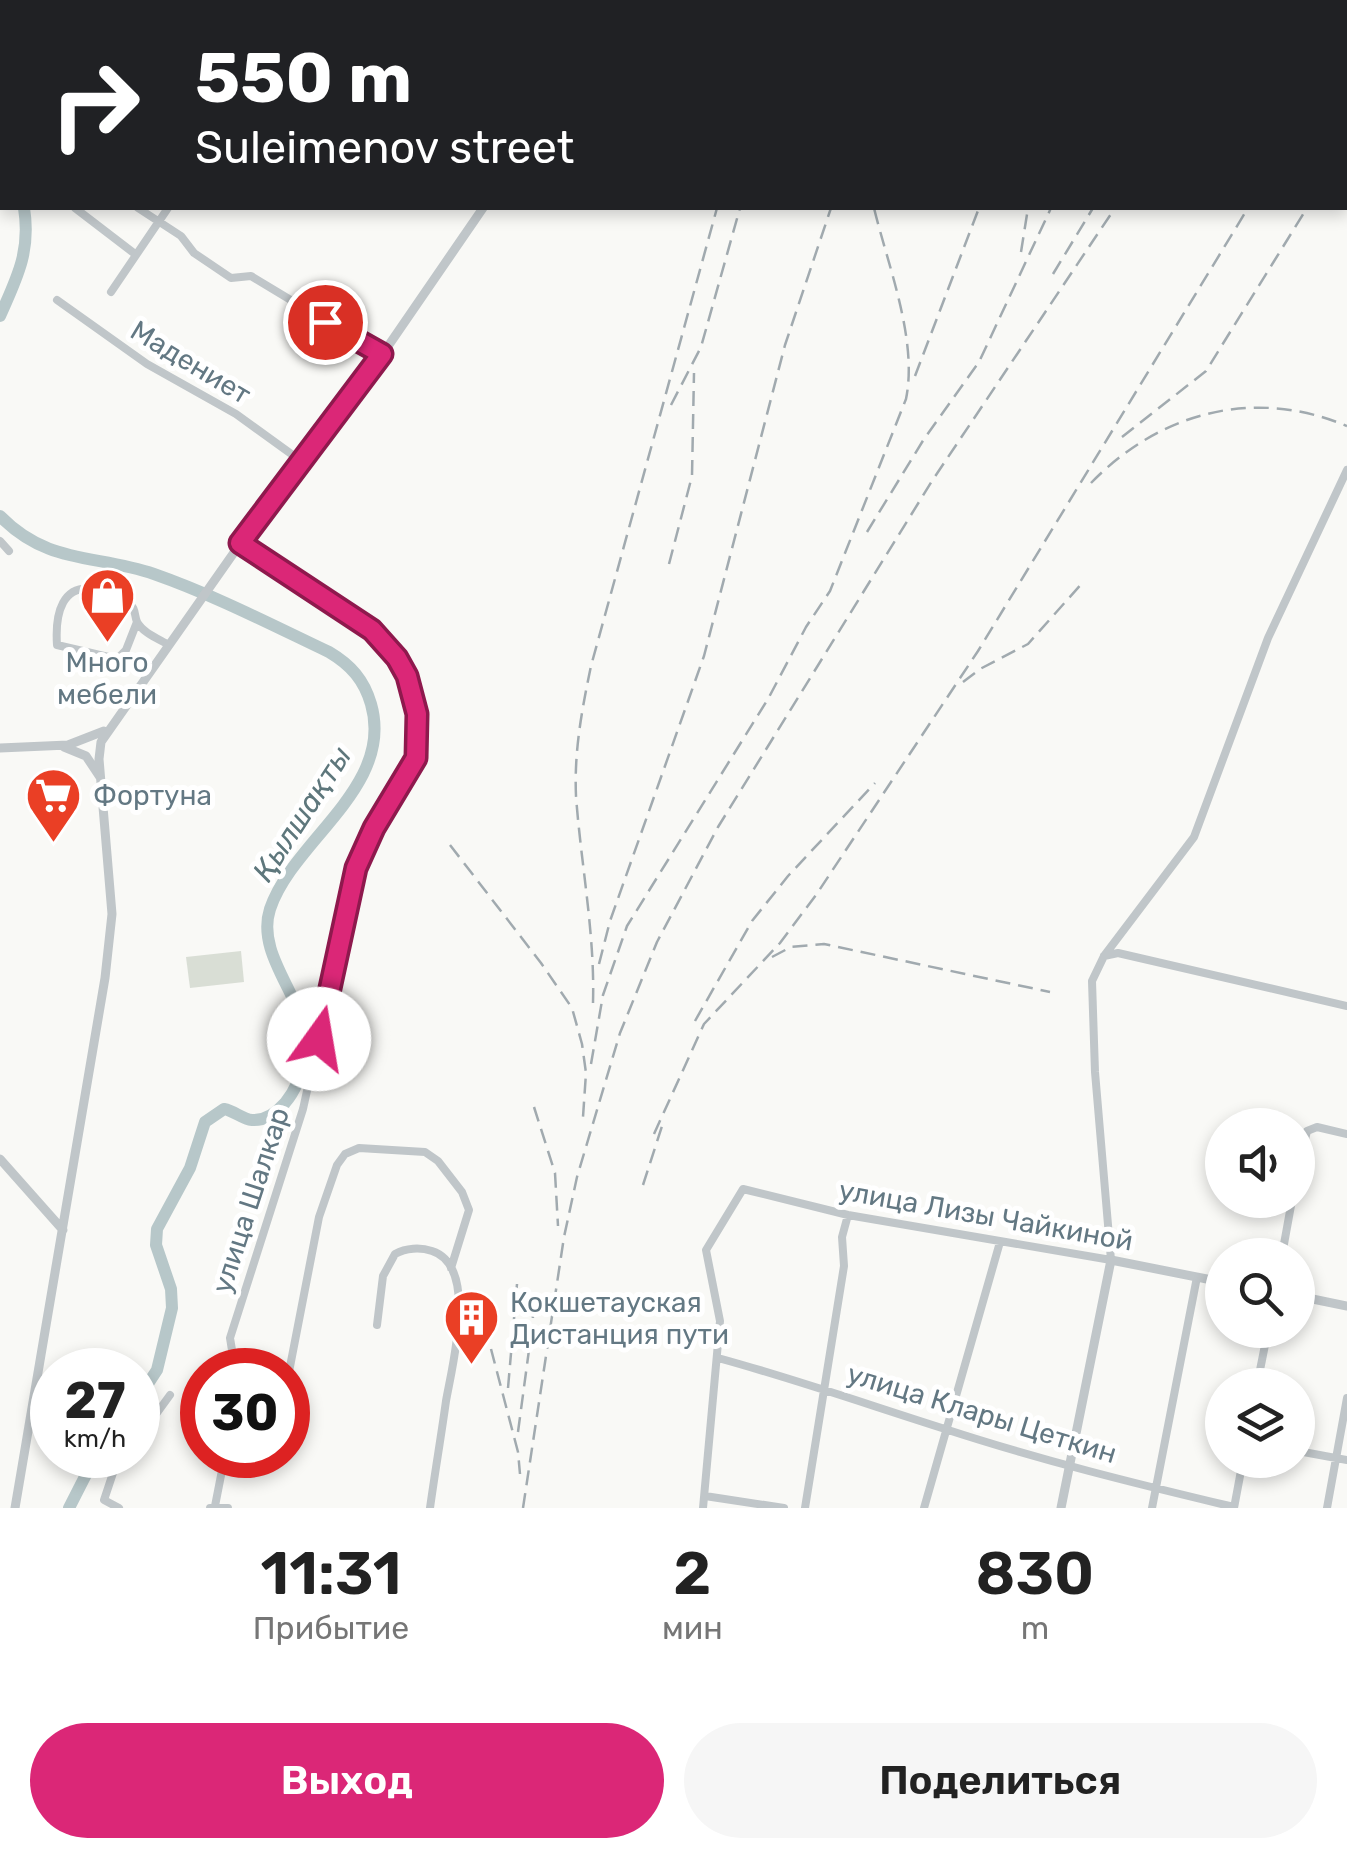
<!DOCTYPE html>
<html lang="ru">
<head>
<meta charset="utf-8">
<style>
  :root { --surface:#fff; --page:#f6f6f6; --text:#222; --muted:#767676; --accent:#db2777 }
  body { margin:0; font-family:Rubik,sans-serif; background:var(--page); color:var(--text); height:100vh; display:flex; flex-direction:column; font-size:38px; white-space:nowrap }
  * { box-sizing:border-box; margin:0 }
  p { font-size:32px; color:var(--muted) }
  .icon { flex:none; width:55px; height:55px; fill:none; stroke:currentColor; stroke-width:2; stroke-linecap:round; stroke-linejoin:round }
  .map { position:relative; height:1508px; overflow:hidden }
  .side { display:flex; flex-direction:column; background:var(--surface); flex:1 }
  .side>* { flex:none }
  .guide { position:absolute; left:0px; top:0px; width:1348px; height:210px; box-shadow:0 5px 15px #0003; background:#202124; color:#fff; overflow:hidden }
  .buttons { position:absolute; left:1205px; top:1108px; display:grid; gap:20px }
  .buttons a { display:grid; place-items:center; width:110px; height:110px; border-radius:50%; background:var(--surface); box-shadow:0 5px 15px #0003; font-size:50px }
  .speed { position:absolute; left:30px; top:1348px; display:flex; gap:20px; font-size:50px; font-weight:700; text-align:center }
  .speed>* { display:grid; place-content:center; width:130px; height:130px; border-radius:50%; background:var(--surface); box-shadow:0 5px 15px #0003; line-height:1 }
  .speed small { font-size:25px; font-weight:400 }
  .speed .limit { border:15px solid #d22; background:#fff; color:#111 }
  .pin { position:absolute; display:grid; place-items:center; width:85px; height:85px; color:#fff; margin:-42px; border:5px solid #fff; border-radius:50%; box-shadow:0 2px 10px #0007 }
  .me { position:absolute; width:110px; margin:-55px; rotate:13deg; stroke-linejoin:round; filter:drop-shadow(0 0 8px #0008) }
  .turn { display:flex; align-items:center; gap:35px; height:210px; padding:0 30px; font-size:45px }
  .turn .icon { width:130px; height:130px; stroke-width:2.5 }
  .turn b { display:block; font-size:70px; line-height:85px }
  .eta { display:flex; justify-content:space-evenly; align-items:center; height:170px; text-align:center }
  .eta b { font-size:60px; font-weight:600; line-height:70px }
  .action { display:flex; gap:20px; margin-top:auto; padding:20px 30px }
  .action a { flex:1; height:115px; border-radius:60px; background:var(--accent); color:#fff; font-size:40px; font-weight:600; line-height:115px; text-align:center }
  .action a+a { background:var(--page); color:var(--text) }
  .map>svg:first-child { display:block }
</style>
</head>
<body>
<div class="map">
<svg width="1347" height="1508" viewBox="0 0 1347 1508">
  <rect width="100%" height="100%" fill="#f9f9f6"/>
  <path fill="#d9ded5" d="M241 951 244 982 190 988 186 957Z"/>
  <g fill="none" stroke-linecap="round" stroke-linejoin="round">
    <path stroke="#b7c7c9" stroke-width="12" d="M0 117 2 123
      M0 316C17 278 31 251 24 208
      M0 516C48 565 95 554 154 574 214 595 272 625 329 652 351 665 364 680 371 704 395 787 293 840 270 909 257 949 293 987 303 1024 306 1036 304 1049 303 1061 301 1077 295 1091 285 1103 277 1112 265 1121 252 1120 242 1119 235 1111 224 1109L205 1122 190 1168 157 1229 156 1245 171 1289 172 1308 157 1370 138 1399
      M69 1508 96 1455"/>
    <path stroke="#c0c6c9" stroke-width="8" d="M185 0V2
      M533 0 537 2
      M75 208 135 254
      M138 208 181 236 194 253 231 278 251 276 382 355
      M111 292 168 208
      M57 300 147 364 236 414 301 461
      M0 541 9 551
      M240 543 372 630 385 642 407 676 417 714 416 758 374 829 356 868 303 1109 230 1338 234 1362 243 1370
      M137 622 126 650 117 659 57 645C55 615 61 581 99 590 109 593 120 595 128 602 136 608 134 614 137 622 143 633 159 639 169 645
      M1104 956 1118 953 1347 1006
      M1298 1169 1307 1131 1317 1127 1347 1134
      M1282 1255 1292 1200
      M377 1325 383 1276 395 1254C406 1248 420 1247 432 1251 479 1266 452 1366 446 1401 441 1437 435 1472 430 1508
      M718 1358C795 1379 869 1405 945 1429 1040 1460 1137 1484 1234 1507
      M288 1377 319 1217 337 1165 345 1154 359 1148 425 1152 438 1161 462 1192 469 1210 451 1268
      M1257 1385 1268 1330
      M138 1439 170 1395
      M1298 1451 1347 1460
      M705 1496 784 1508
      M215 1506 225 1455
      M119 1508 104 1500 114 1470 126 1455
      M210 1508H228
      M703 1508 720 1321 706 1250 743 1189 848 1215 1111 1260 1095 1072 1092 981 1104 956 1194 837 1268 638 1347 470
      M805 1508 844 1266 842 1237 848 1215
      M924 1508 1000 1242
      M1152 1508 1197 1277
      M1234 1508 1243 1460
      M1327 1508 1347 1398"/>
    <path stroke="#c0c6c9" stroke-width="9" d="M621 2 622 0
      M64 747 86 756 100 777
      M0 748 68 745 104 731
      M0 1159 63 1230
      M1298 1296 1347 1306
      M15 1508 105 978 112 914 99 759 101 742 254 524 382 355 483 208
      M1061 1508 1111 1260 1222 1282"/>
    <path stroke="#a1aaaf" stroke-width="2.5" stroke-dasharray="15 8" stroke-linecap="butt" d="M994 0 995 2
      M1056 0V2
      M787 2 788 0
      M828 2 831 0
      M869 2V0
      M1217 2 1219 0
      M1257 2 1259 0
      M1345 50 1347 47
      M1345 109 1347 108
      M1021 252 1028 208
      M1053 274 1093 208
      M915 376 979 208
      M671 405 701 347 740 208
      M1122 437 1206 371 1307 208
      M1091 483C1160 412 1254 387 1347 426
      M867 532 924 439 979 362 1051 208
      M669 564 692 476 694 373
      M963 682 980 669 1028 644 1084 581
      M450 845 541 963 572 1008 582 1044 586 1073 583 1117
      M772 957 791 947 824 944 1050 992
      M599 964 610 921 704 656 785 345 831 208
      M593 1003C595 933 581 865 576 796 574 751 582 709 591 666L717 208
      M695 1021 752 921 788 876 875 783
      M591 1064 603 995 627 926 768 699 806 627 830 591 906 399C918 340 888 266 874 208
      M534 1107 555 1173 558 1226
      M654 1134 704 1024 780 943 816 895 978 651 1248 208
      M643 1185 664 1120
      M491 1349 518 1452 520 1474
      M508 1388 517 1284
      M518 1432 533 1320 532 1297
      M523 1508 564 1237 577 1177 620 1033 657 942 718 827 932 481 1115 208"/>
  </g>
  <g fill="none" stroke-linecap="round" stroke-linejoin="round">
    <defs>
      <path id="route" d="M319 1039 356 868 374 828 416 758 417 714 407 676 397 658 372 630 240 543 382 354 325 322"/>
    </defs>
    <use href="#route" stroke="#8e194d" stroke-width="25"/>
    <use href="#route" stroke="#db2777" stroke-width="18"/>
  </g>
  <defs>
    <symbol id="shop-pin" viewBox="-11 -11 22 30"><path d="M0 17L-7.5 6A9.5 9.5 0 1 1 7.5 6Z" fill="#ea3f25" stroke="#fff"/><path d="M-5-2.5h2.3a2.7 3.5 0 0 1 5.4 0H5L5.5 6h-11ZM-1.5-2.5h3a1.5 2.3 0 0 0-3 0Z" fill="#fff"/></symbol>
    <symbol id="supermarket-pin" viewBox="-11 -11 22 30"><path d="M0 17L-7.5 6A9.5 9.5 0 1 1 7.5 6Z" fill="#ea3f25" stroke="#fff"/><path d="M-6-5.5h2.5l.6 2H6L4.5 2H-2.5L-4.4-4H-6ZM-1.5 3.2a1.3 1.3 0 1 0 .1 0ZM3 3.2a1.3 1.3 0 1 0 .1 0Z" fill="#fff"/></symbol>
    <symbol id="building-pin" viewBox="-11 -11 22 30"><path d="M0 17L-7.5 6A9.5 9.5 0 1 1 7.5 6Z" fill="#ea3f25" stroke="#fff"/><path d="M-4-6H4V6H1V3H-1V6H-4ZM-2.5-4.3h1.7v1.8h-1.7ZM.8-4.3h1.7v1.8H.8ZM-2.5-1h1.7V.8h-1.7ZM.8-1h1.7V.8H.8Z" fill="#fff"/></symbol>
  </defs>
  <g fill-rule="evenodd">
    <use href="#shop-pin" x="76" y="564" width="63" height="86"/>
    <use href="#supermarket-pin" x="22" y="764" width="63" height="86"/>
    <use href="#building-pin" x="440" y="1286" width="63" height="86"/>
  </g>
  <g text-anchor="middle" stroke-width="10" stroke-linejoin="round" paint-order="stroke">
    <g font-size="28" fill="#637883" stroke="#fff">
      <text transform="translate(191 362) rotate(31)" y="10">Мадениет</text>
      <text transform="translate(250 1200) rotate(-72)" y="10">улица Шалкар</text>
      <text transform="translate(986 1215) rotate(10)" y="10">улица Лизы Чайкиной</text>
      <text transform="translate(982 1413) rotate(17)" y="10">улица Клары Цеткин</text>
    </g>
    <g font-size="28" fill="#637883" stroke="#fff" text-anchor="start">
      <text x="107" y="672" text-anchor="middle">Много<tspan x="107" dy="32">мебели</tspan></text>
      <text x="93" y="805">Фортуна</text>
      <text x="510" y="1312">Кокшетауская<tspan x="510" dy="32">Дистанция пути</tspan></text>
    </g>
    <g font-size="30" font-style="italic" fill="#5e777c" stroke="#fff">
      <text transform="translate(302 814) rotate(-57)" y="10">Қылшақты</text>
    </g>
  </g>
</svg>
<div class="buttons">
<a><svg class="icon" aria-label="sound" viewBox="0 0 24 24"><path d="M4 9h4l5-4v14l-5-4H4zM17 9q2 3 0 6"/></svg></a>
<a><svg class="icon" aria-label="search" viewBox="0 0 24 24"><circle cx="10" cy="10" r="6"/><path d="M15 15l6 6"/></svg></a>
<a><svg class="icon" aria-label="layers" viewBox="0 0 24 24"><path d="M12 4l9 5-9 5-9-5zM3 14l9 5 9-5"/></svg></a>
</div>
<div class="speed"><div>27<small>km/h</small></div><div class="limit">30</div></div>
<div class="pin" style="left:325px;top:322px;background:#d93025"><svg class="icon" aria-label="arrive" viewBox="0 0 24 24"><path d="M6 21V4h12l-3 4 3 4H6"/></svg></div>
<svg class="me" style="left:319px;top:1039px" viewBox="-20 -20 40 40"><circle r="19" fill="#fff"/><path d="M0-13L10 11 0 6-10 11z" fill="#db2777"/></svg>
<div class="guide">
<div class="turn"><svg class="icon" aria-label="right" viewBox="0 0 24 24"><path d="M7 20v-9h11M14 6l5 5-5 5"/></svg><div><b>550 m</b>Suleimenov street</div></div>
</div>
</div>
<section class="side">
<div class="eta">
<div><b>11:31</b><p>Прибытие</p></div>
<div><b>2</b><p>мин</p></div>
<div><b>830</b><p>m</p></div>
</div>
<div class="action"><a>Выход</a><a>Поделиться</a></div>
</section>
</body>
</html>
